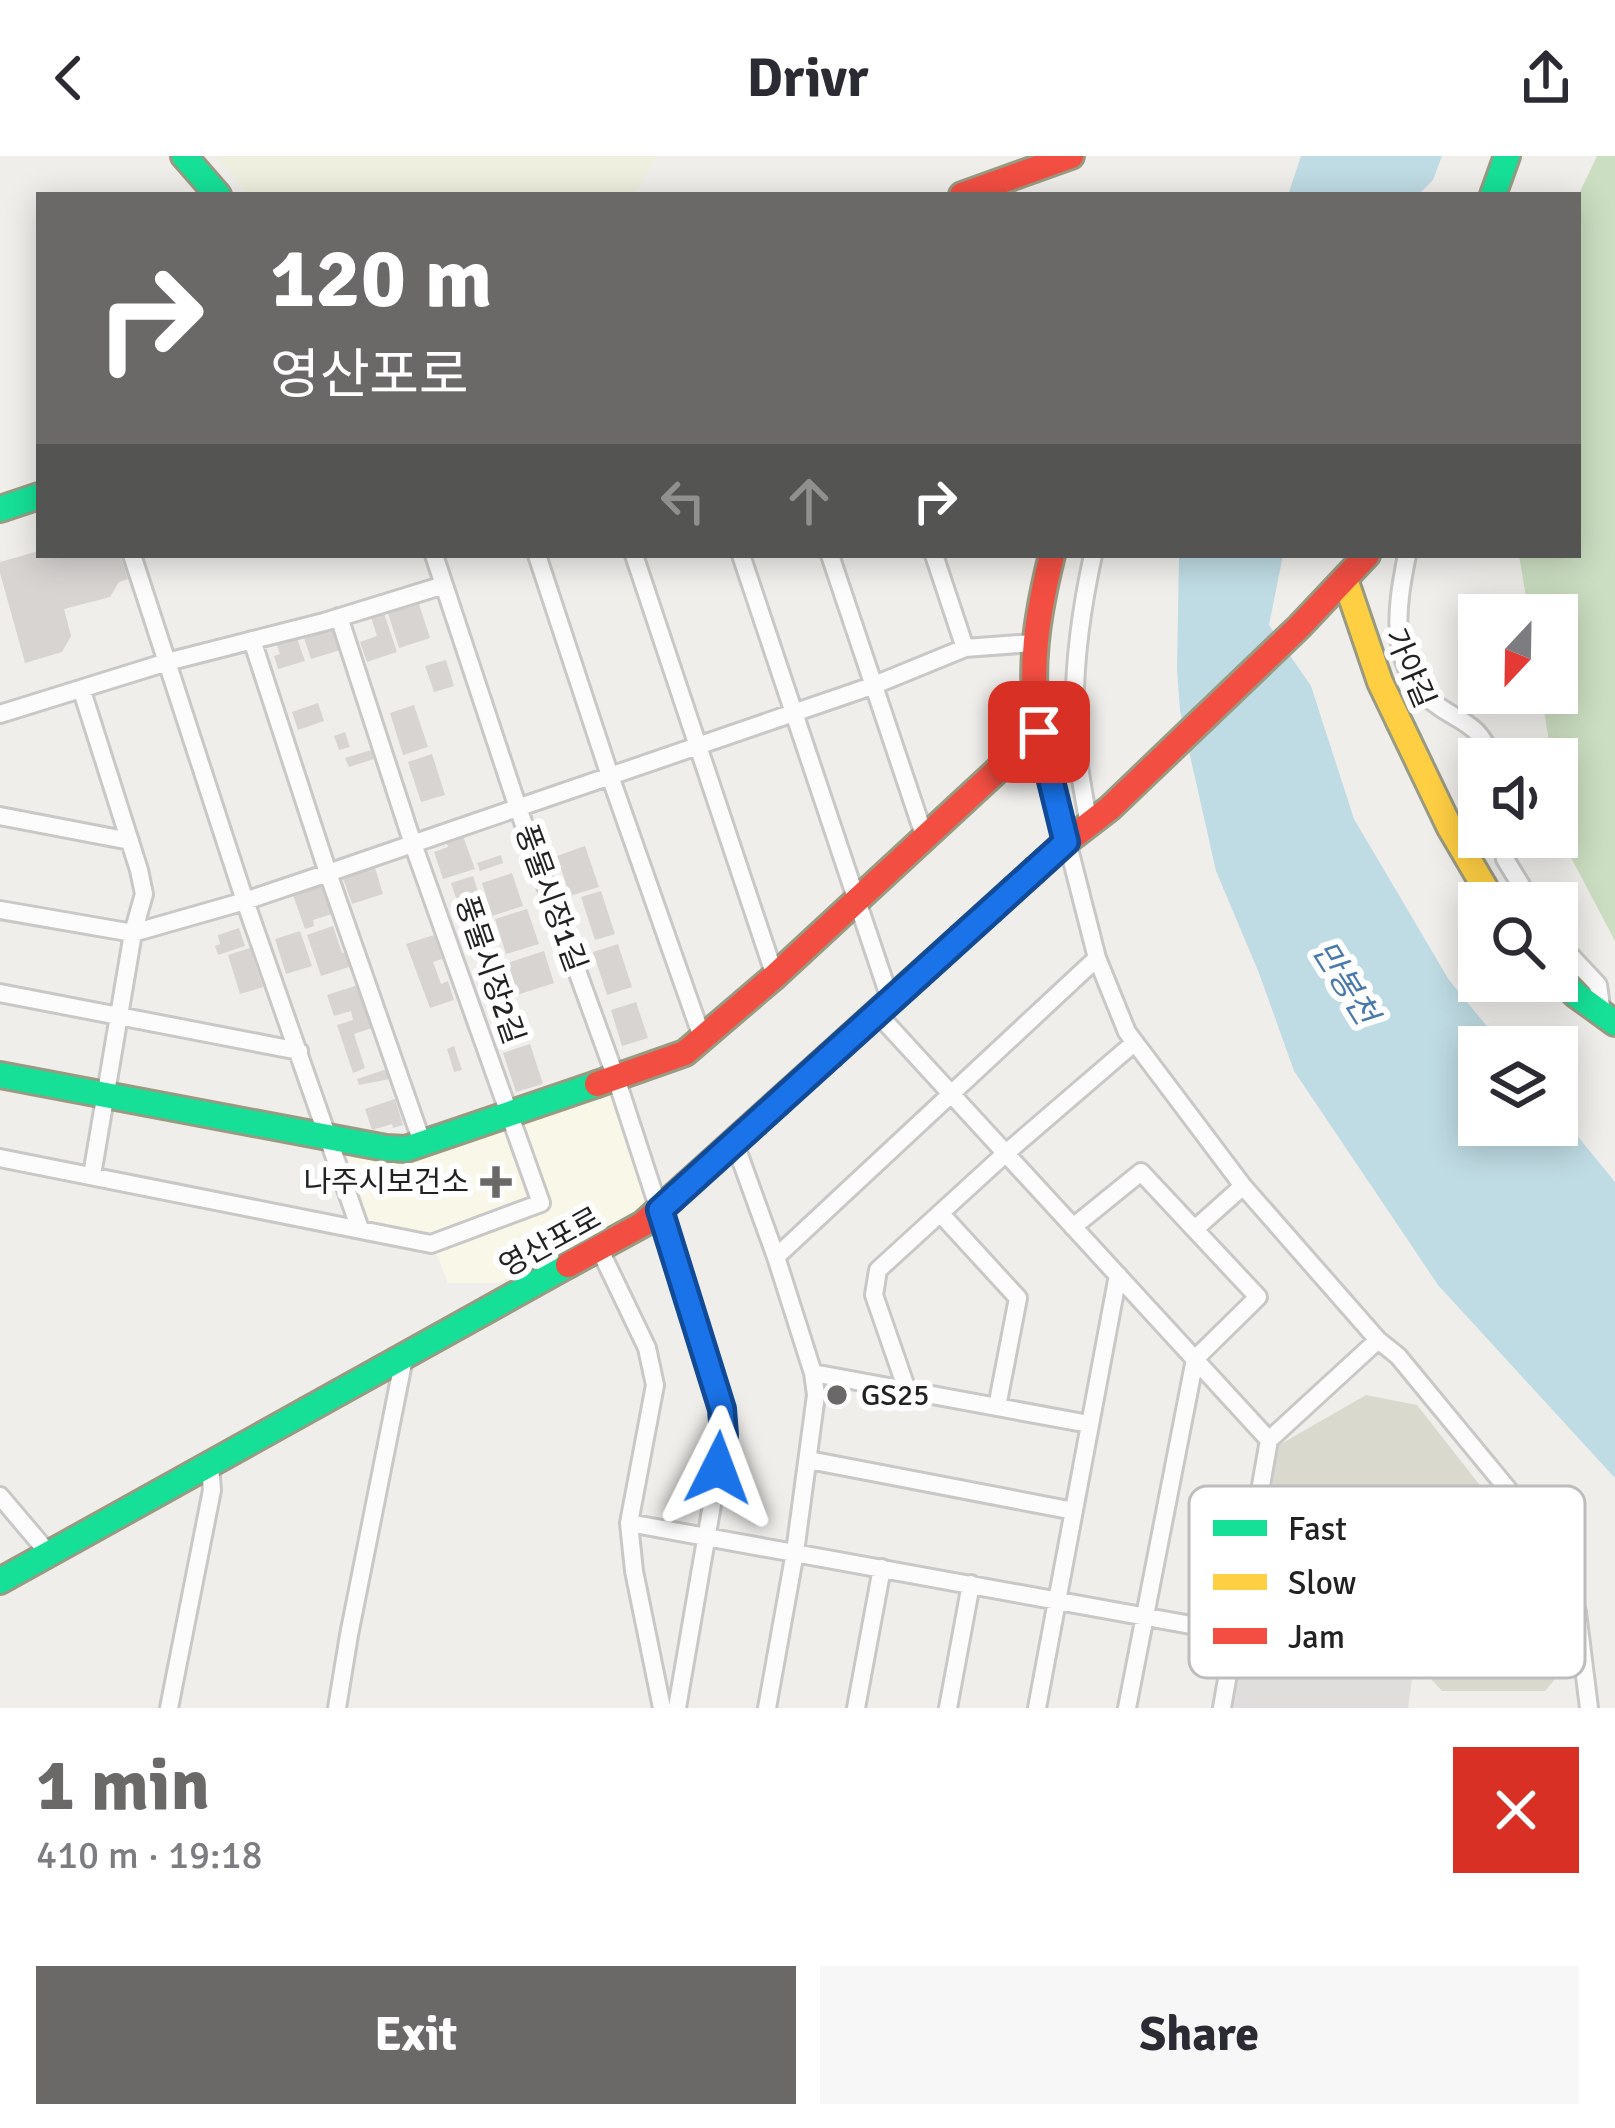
<!DOCTYPE html>
<html lang="en">
<head>
<meta charset="utf-8">
<style>
  :root { --surface:#fff; --page:#f7f7f7; --text:#2b2b33; --muted:#7c7c81; --accent:#6a6968 }
  body { margin:0; font-family:Signika,"Noto Sans KR",sans-serif; background:var(--page); color:var(--text); height:100vh; display:flex; flex-direction:column; font-size:45px; white-space:nowrap }
  * { box-sizing:border-box; margin:0 }
  p { font-size:39px; color:var(--muted) }
  .icon { flex:none; width:66px; height:66px; fill:none; stroke:currentColor; stroke-width:2; stroke-linecap:round; stroke-linejoin:round }
  .map { position:relative; height:1552px; overflow:hidden }
  .panel { display:flex; flex-direction:column; background:var(--surface); flex:1 }
  .panel>* { flex:none }
  .hud { position:absolute; left:36px; top:36px; width:1545px; height:366px; border-radius:0px; box-shadow:0 6px 30px #0003; background:#6a6968; color:#fff; overflow:hidden }
  .needle { width:78px; rotate:202deg }
  .fabs { position:absolute; left:1458px; top:438px; display:grid; gap:24px }
  .fabs a { display:grid; place-items:center; width:120px; height:120px; border-radius:0px; background:var(--surface); box-shadow:0 6px 30px #0003; font-size:60px }
  .pin { position:absolute; display:grid; place-items:center; width:102px; height:102px; color:#fff; margin:-51px; border-radius:24px; box-shadow:0 6px 18px #0006 }
  .me { position:absolute; width:132px; margin:-66px; rotate:3deg; stroke-linejoin:round; filter:drop-shadow(0 0 9px #0008) }
  .turn { display:flex; align-items:center; gap:42px; height:252px; padding:0 36px; font-size:54px }
  .turn .icon { width:156px; height:156px; stroke-width:2.5 }
  .turn b { display:block; font-size:84px; line-height:102px }
  .lanes { display:flex; align-items:center; height:114px; padding:0 36px; background:#0003; justify-content:center; gap:60px; direction:ltr }
  .lanes .off { opacity:.35 }
  .round { display:grid; place-items:center; flex:none; width:126px; height:126px; border-radius:0px; background:var(--page) }
  .head { display:flex; align-items:center; justify-content:space-between; height:204px; padding:0 36px }
  h1 { font-size:72px; font-weight:800; line-height:90px; color:var(--accent) }
  .cta { display:flex; gap:24px; margin-top:auto; padding:24px 36px }
  .cta a { flex:1; height:138px; border-radius:0px; background:var(--accent); color:#fff; font-size:48px; font-weight:800; line-height:138px; text-align:center }
  .cta a+a { background:var(--page); color:var(--text) }
  header { display:flex; justify-content:space-between; align-items:center; height:156px; padding:0 36px; background:var(--surface); font-size:54px; font-weight:800 }
  .map>svg:first-child { display:block }
</style>
</head>
<body>
<header><svg class="icon" aria-label="back" viewBox="0 0 24 24"><path d="M15 5l-7 7 7 7"/></svg>Drivr<svg class="icon" aria-label="share" viewBox="0 0 24 24"><path d="M12 15V3M7 8l5-5 5 5M5 13v7h14v-7"/></svg></header>
<div class="map">
<svg width="1615" height="1552" viewBox="0 0 1615 1552">
  <rect width="100%" height="100%" fill="#f0eeeb"/>
  <path fill="#dfdedc" d="M1245 1485 1413 1516 1408 1552H1232Z"/>
  <path fill="#f8f7e8" d="M610 936 647 1046 627 1063 498 1127H448L429 1079 365 1069 345 1007 350 993Z"/>
  <path fill="#d9d9cd" d="M1366 1239 1417 1249 1497 1351 1553 1457 1566 1510 1545 1535H1442L1422 1513 1246 1481 1279 1289Z"/>
  <path fill="#efefdf" d="M215 0H656L635 39H249Z"/>
  <path fill="#cbdec1" d="M1597 0H1615V785L1566 692 1557 634V603H1552L1541 537H1557V459H1529L1519 399H1578V40Z"/>
  <path fill="#bfdbe3" d="M1301 0H1442L1433 24 1418 39H1288Z
    M1179 399H1283L1269 469 1311 530 1354 663 1449 824 1504 891H1479V969H1557V955L1615 1026V1322L1438 1129 1294 915 1259 817 1216 715 1180 555 1177 514Z"/>
  <path fill="#d7d4d2" d="M39 395V399H120L128 423 119 426 110 441 64 453 71 480 62 496 25 507 0 417V406Z
    M418 445 430 482 399 492 387 454Z
    M383 454 397 496 367 506 360 486 377 480 370 458Z
    M322 469 333 474 340 494 311 503 302 476Z
    M295 476 305 505 278 513 274 500 280 498 275 483Z
    M446 504 454 530 434 536 425 510Z
    M318 547 324 565 298 574 292 556Z
    M414 549 428 591 403 599 390 557Z
    M345 576 350 591 339 594 334 580Z
    M371 594 374 603 349 611 345 602Z
    M432 598 445 639 421 646 408 606Z
    M463 680 475 713 443 723 434 696 448 691 446 685Z
    M585 690 599 731 570 740 557 700Z
    M501 699 503 707 480 715 477 707Z
    M375 712 383 738 352 748 343 722Z
    M512 717 523 750 492 760 482 727Z
    M473 720 488 765 466 772 451 727Z
    M326 728 335 757 313 764 314 770 305 773 293 739Z
    M601 735 615 778 595 784 581 741Z
    M527 753 539 788 506 798 495 763Z
    M333 770 342 797 348 795 352 810 321 820 307 779Z
    M239 772 245 790 218 799 215 790 220 788 218 779Z
    M300 775 312 810 286 818 275 783Z
    M434 779 442 803 433 806 441 828 448 825 454 844 430 852 406 788Z
    M618 788 632 831 607 839 593 796Z
    M250 792 263 831 240 838 228 799Z
    M544 795 554 827 517 839 507 807Z
    M358 829 372 872 354 878 365 912 353 917 337 869 353 864 351 855 334 860 327 839Z
    M636 846 648 882 622 890 611 854Z
    M504 872 510 890 502 893 496 875Z
    M530 888 543 928 516 936 503 897Z
    M454 890 462 914 454 916 447 893Z
    M387 913 390 923 359 929 357 923Z
    M395 943 403 969 393 972 392 968 372 974 365 953Z"/>
  <g fill="none" stroke-linecap="round" stroke-linejoin="round">
    <defs>
      <path id="street" d="M132 399 245 745 360 1073
        M434 399 518 652 616 922 714 1222 722 1253 724 1279 677 1552
        M537 399 610 620 703 884
        M634 399 775 820
        M741 399 890 843
        M830 399 924 679
        M934 399 965 492
        M1407 399C1396 453 1386 517 1441 552 1467 569 1480 570 1492 603
        M252 484 328 717 423 989
        M82 535 139 714 144 738 133 777 92 1019
        M0 558 167 506 324 466 444 429
        M1039 576 1097 802 1127 876 1243 1030 1378 1184 1269 1284 1222 1552
        M0 660 130 685
        M1089 669C1083 635 1076 601 1075 566 1073 510 1081 454 1093 399
        M1510 681 1505 703 1532 747
        M0 754 133 777 245 745 328 717 872 530 965 492 1033 487
        M1557 785 1598 829 1602 857
        M0 837 299 895
        M876 856 1269 1284
        M734 985 776 1101 813 1217 816 1239 795 1396 767 1552
        M0 1002 431 1088 541 1047 413 688 339 461
        M940 1057 1018 1142 997 1251
        M1073 1071 1141 1016 1258 1141 1195 1203 1127 1552
        M1195 1073 1243 1030
        M599 1092 647 1192 655 1229 629 1367 634 1415 662 1552
        M776 1101 1097 802
        M1378 1184 1398 1200 1529 1359 1558 1411 1577 1456 1589 1552
        M813 1217 1089 1268
        M907 1234 874 1139 878 1114 1006 997 1134 887
        M809 1304 1074 1355
        M0 1340 50 1399
        M629 1367 1235 1477
        M169 1552 212 1334 210 1310
        M337 1552 349 1479 404 1202
        M856 1552 882 1412
        M948 1552 971 1428
        M1037 1552 1118 1119"/>
      <path id="fast" d="M184 0 218 39
        M1493 39 1507 0
        M0 353 39 340
        M1557 820 1575 838 1615 867
        M0 919 386 992 406 993 597 928
        M0 1425 568 1109"/>
      <path id="slow" d="M1345 423 1380 526 1450 672 1494 747"/>
      <path id="jam" d="M962 39 1071 0
        M597 928 685 897 775 820 1039 576C1028 515 1037 459 1052 399
        M568 1109 643 1068 1066 686 1110 652 1299 471 1367 399"/>
    </defs>
    <use href="#street" stroke="#c9c8c7" stroke-width="22"/>
    <use href="#fast" stroke="#999a82" stroke-width="30"/>
    <use href="#slow" stroke="#999a82" stroke-width="30"/>
    <use href="#jam" stroke="#999a82" stroke-width="30"/>
    <use href="#street" stroke="#fdfcfc" stroke-width="16"/>
    <use href="#fast" stroke="#16e098" stroke-width="24"/>
    <use href="#slow" stroke="#ffcf43" stroke-width="24"/>
    <use href="#jam" stroke="#f24e42" stroke-width="24"/>
  </g>
  <g fill="none" stroke-linecap="round" stroke-linejoin="round">
    <defs>
      <path id="route" d="M718 1312 724 1279 722 1253 660 1054 1066 686 1039 576"/>
    </defs>
    <use href="#route" stroke="#114b97" stroke-width="30"/>
    <use href="#route" stroke="#1a73e8" stroke-width="21"/>
  </g>
  <g fill="#6a6968" stroke="#fff" stroke-width="4.5">
    <path d="M490 1008h12v12h12v12h-12v12h-12v-12h-12v-12h12z"/>
    <circle cx="837" cy="1239" r="12"/>
  </g>
  <g text-anchor="middle" stroke-width="12" stroke-linejoin="round" paint-order="stroke">
    <g font-size="30" fill="#222" stroke="#fff">
      <text transform="translate(1410 512) rotate(67)" y="10">가야길</text>
      <text transform="translate(551 742) rotate(70)" y="10">풍물시장1길</text>
      <text transform="translate(490 814) rotate(71)" y="10">풍물시장2길</text>
      <text transform="translate(550 1086) rotate(-29)" y="10">영산포로</text>
    </g>
    <g font-size="30" fill="#222" stroke="#fff" text-anchor="end">
      <text x="469" y="1036">나주시보건소</text>
      <text x="861" y="1249" text-anchor="start">GS25</text>
    </g>
    <g font-size="33" font-style="italic" fill="#4a7aab" stroke="#fff">
      <text transform="translate(1346 826) rotate(58)" y="12">만봉천</text>
    </g>
  </g>
  <rect x="1189" y="1330" width="396" height="192" rx="18" fill="#fff" stroke="#bdbdbd" stroke-width="3"/>
  <rect x="1213" y="1364" width="54" height="16" fill="#16e098"/>
  <rect x="1213" y="1418" width="54" height="16" fill="#ffcf43"/>
  <rect x="1213" y="1472" width="54" height="16" fill="#f24e42"/>
  <g font-size="33" fill="#222">
    <text x="1288" y="1384">Fast</text>
    <text x="1288" y="1438">Slow</text>
    <text x="1288" y="1492">Jam</text>
  </g>
</svg>
<div class="fabs">
<a><svg class="needle" viewBox="-14 -14 28 28"><path d="M0-13l5 13h-10z" fill="#e53935"/><path d="M0 13l5-13h-10z" fill="#7c7c81"/></svg></a>
<a><svg class="icon" aria-label="sound" viewBox="0 0 24 24"><path d="M4 9h4l5-4v14l-5-4H4zM17 9q2 3 0 6"/></svg></a>
<a><svg class="icon" aria-label="search" viewBox="0 0 24 24"><circle cx="10" cy="10" r="6"/><path d="M15 15l6 6"/></svg></a>
<a><svg class="icon" aria-label="layers" viewBox="0 0 24 24"><path d="M12 4l9 5-9 5-9-5zM3 14l9 5 9-5"/></svg></a>
</div>
<div class="pin" style="left:1039px;top:576px;background:#d93025"><svg class="icon" aria-label="arrive" viewBox="0 0 24 24"><path d="M6 21V4h12l-3 4 3 4H6"/></svg></div>
<svg class="me" style="left:718px;top:1312px" viewBox="-20 -20 40 40"><path d="M0-17L14 15 0 8-14 15z" fill="#1a73e8" stroke="#fff" stroke-width="4"/></svg>
<div class="hud">
<div class="turn"><svg class="icon" aria-label="right" viewBox="0 0 24 24"><path d="M7 20v-9h11M14 6l5 5-5 5"/></svg><div><b>120 m</b>영산포로</div></div>
<div class="lanes"><svg class="icon off" aria-label="left" viewBox="0 0 24 24"><path d="M17 20v-9H6M10 6l-5 5 5 5"/></svg><svg class="icon off" aria-label="ahead" viewBox="0 0 24 24"><path d="M12 20V5M6 11l6-6 6 6"/></svg><svg class="icon" aria-label="right" viewBox="0 0 24 24"><path d="M7 20v-9h11M14 6l5 5-5 5"/></svg></div>
</div>
</div>
<section class="panel">
<div class="head"><div><h1>1 min</h1><p>410 m · 19:18</p></div><a class="round" style="background:#d93025;color:#fff"><svg class="icon" aria-label="close" viewBox="0 0 24 24"><path d="M6 6l12 12M18 6L6 18"/></svg></a></div>
<div class="cta"><a>Exit</a><a>Share</a></div>
</section>
</body>
</html>
